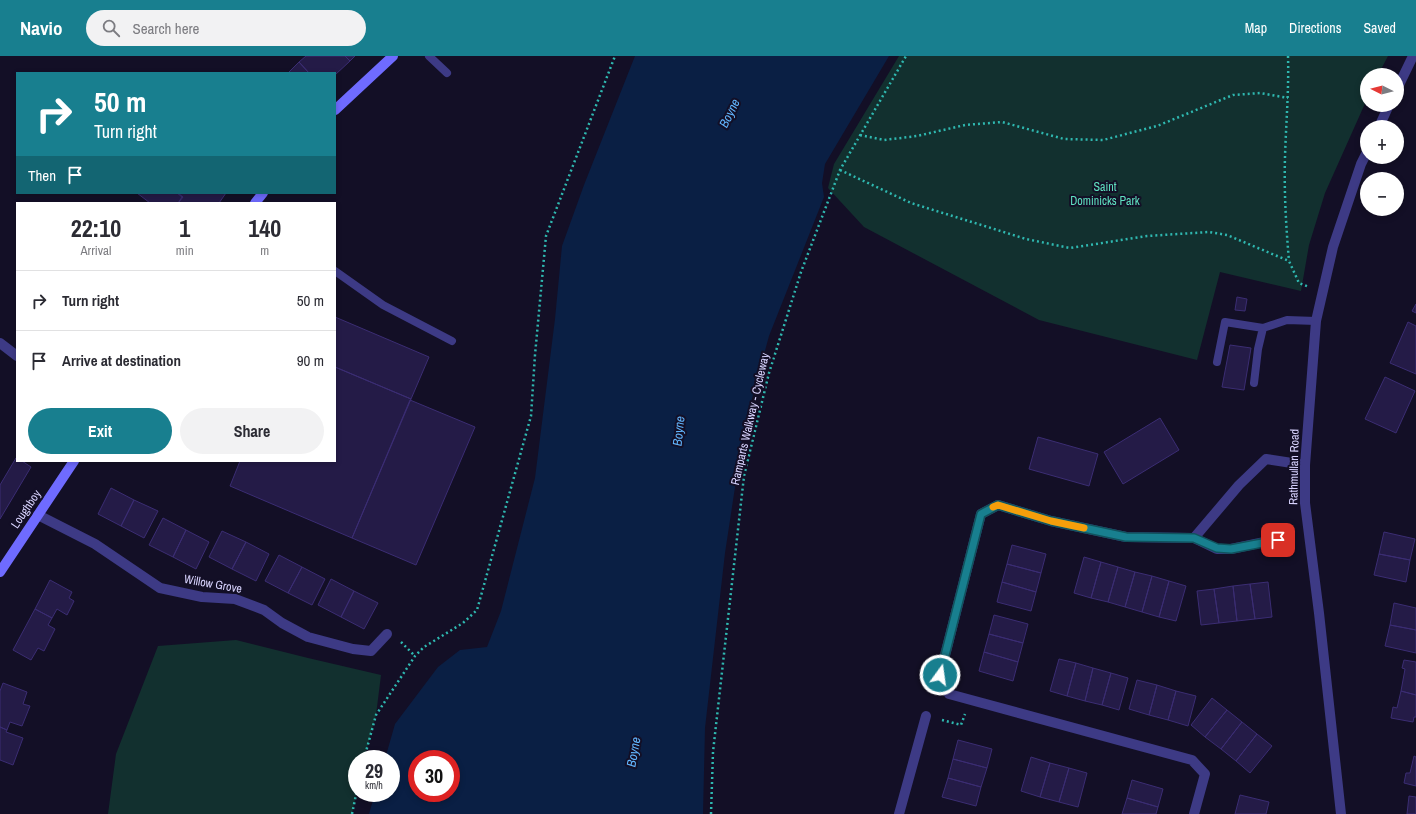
<!DOCTYPE html>
<html lang="en">
<head>
<meta charset="utf-8">
<style>
  :root { --surface:#fff; --page:#f2f2f3; --text:#2b2b33; --muted:#7c7c81; --line:#e1e1e2; --accent:#187f8f }
  body { margin:0; font-family:"Archivo Narrow",sans-serif; background:var(--page); color:var(--text); height:100vh; display:flex; flex-direction:column; font-size:15px; white-space:nowrap }
  * { box-sizing:border-box; margin:0 }
  p { font-size:13px; color:var(--muted) }
  .icon { flex:none; width:22px; height:22px; fill:none; stroke:currentColor; stroke-width:2; stroke-linecap:round; stroke-linejoin:round }
  .map { position:relative; flex:1; overflow:hidden }
  .side { position:absolute; left:16px; top:146px; width:320px; height:260px; display:flex; flex-direction:column; background:var(--surface); border-radius:0px; box-shadow:0 2px 6px #0003 }
  .side>* { flex:none }
  .top-card { position:absolute; left:16px; top:16px; width:320px; height:122px; border-radius:0px; box-shadow:0 2px 6px #0003; background:#187f8f; color:#fff; overflow:hidden }
  .needle { width:26px; rotate:276deg }
  .buttons { position:absolute; left:1360px; top:12px; display:grid; gap:8px }
  .buttons a { display:grid; place-items:center; width:44px; height:44px; border-radius:50%; background:var(--surface); box-shadow:0 2px 6px #0003; font-size:20px }
  .speed { position:absolute; left:348px; top:694px; display:flex; gap:8px; font-size:20px; font-weight:700; text-align:center }
  .speed>* { display:grid; place-content:center; width:52px; height:52px; border-radius:50%; background:var(--surface); box-shadow:0 2px 6px #0003; line-height:1 }
  .speed small { font-size:10px; font-weight:400 }
  .speed .limit { border:6px solid #d22; background:#fff; color:#111 }
  .pin { position:absolute; display:grid; place-items:center; width:34px; height:34px; color:#fff; margin:-17px; border-radius:8px; box-shadow:0 2px 6px #0006 }
  .me { position:absolute; width:44px; margin:-22px; rotate:14deg; stroke-linejoin:round; filter:drop-shadow(0 0 3px #0008) }
  .turn { display:flex; align-items:center; gap:14px; height:84px; padding:0 12px; font-size:18px }
  .turn .icon { width:52px; height:52px; stroke-width:2.5 }
  .turn b { display:block; font-size:28px; line-height:34px }
  .then { display:flex; align-items:center; height:38px; padding:0 12px; background:#0003; gap:8px; font-size:15px }
  .eta { display:flex; justify-content:space-evenly; align-items:center; height:68px; text-align:center }
  .eta b { font-size:24px; font-weight:700; line-height:28px }
  .primary-button { display:flex; gap:8px; margin-top:auto; padding:8px 12px }
  .primary-button a { flex:1; height:46px; border-radius:24px; background:var(--accent); color:#fff; font-size:16px; font-weight:700; line-height:46px; text-align:center }
  .primary-button a+a { background:var(--page); color:var(--text) }
  ul { padding:0; list-style:none }
  li { display:flex; align-items:center; gap:12px; height:60px; padding:0 12px; border-top:1px solid var(--line) }
  li div { flex:1 }
  li b { display:block; font-size:15px }
  li em { font-style:normal }
  header { display:flex; align-items:center; gap:24px; box-sizing:border-box; height:56px; padding:0 20px; background:var(--accent); color:#fff }
  header strong { font-size:19px }
  nav { display:flex; gap:22px; margin-inline-start:auto; font-size:14px }
  .search { width:280px; height:36px; background:var(--page); display:flex; align-items:center; gap:10px; box-sizing:border-box; padding:0 14px; border-radius:22px; color:var(--muted); font-size:15px }
  .map>svg:first-child { display:block }
</style>
</head>
<body>
<header>
<strong>Navio</strong>
<div class="search"><svg class="icon" aria-label="search" viewBox="0 0 24 24"><circle cx="10" cy="10" r="6"/><path d="M15 15l6 6"/></svg>Search here</div>
<nav><a>Map</a><a>Directions</a><a>Saved</a></nav>
</header>
<div class="map">
<svg width="1416" height="758" viewBox="0 0 1416 758">
  <rect width="100%" height="100%" fill="#130f26"/>
  <path fill="#12302f" d="M899 0H1388L1378 19H1367V43L1325 137 1309 189 1301 235 1220 216 1197 304 1039 264 864 171 828 132 834 108Z
    M236 584 308 602 381 619 376 659 364 703H357V734L352 758H108L116 698 158 590Z"/>
  <path fill="#0a1f44" fill-rule="evenodd" d="M635 0H889L825 108 822 127 824 141 769 280 744 372 725 497 705 672 703 758H369L375 737H391V703H385L395 668 438 611 460 594 487 591 501 555 535 422 555 263 562 190 584 129ZM417 703H451V737H417Z"/>
  <path fill="#241b47" stroke="#3b2d73" d="M306 0H345L350 5 335 19V17H309L299 6Z
    M345 0H355L350 5Z
    M299 6 309 17H288Z
    M137 137H177L182 141 178 147H150Z
    M178 137H226L219 147H181L179 146 183 141Z
    M1237 241 1247 243 1245 255 1235 254Z
    M1416 248V257L1412 255Z
    M335 261 429 301 411 343 335 311Z
    M1408 266 1416 270V318L1390 307Z
    M1230 289 1251 292 1244 334 1222 331Z
    M335 311 411 343 352 482 230 430 240 405H335Z
    M1385 321 1415 335 1396 377 1365 363Z
    M410 344 475 371 416 509 352 482Z
    M1160 362 1179 394 1123 428 1104 396Z
    M1038 381 1098 398 1089 430 1029 413Z
    M16 402 17 405H22L31 411 0 463V429Z
    M111 432 134 444 121 470 98 458Z
    M134 444 158 455 144 482 121 470Z
    M163 462 186 474 173 501 149 489Z
    M186 474 209 486 196 513 173 501Z
    M222 475 246 486 232 513 209 501Z
    M1384 476 1415 483 1410 504 1379 498Z
    M246 486 269 498 256 525 232 513Z
    M1012 489 1046 498 1041 517 1007 508Z
    M1379 498 1410 504 1406 526 1374 519Z
    M279 499 302 511 288 537 265 525Z
    M1084 501 1101 506 1091 542 1074 537Z
    M1101 506 1118 511 1108 546 1091 542Z
    M1007 508 1041 517 1036 536 1002 526Z
    M302 511 325 523 312 549 288 537Z
    M1118 511 1135 516 1125 551 1108 546Z
    M1135 516 1152 520 1142 556 1125 551Z
    M1152 520 1169 525 1159 561 1142 556Z
    M331 523 354 535 341 561 318 549Z
    M50 524 72 536 69 542 74 545 67 559 57 553 52 562 35 553Z
    M1169 525 1186 530 1176 565 1159 561Z
    M1002 526 1036 536 1031 555 997 546Z
    M1268 526 1272 561 1255 563 1250 528Z
    M1250 528 1255 563 1237 565 1233 530Z
    M1233 530 1237 565 1219 567 1214 533Z
    M1214 533 1219 567 1201 569 1197 535Z
    M354 535 378 547 364 573 341 561Z
    M1394 547 1416 552V574L1390 569Z
    M35 553 52 562 48 569 55 573 44 595 38 592 31 604 13 594Z
    M994 559 1028 568 1023 587 989 578Z
    M1390 569 1416 574V597L1385 590Z
    M989 578 1023 587 1018 606 984 596Z
    M984 596 1018 606 1013 625 979 615Z
    M1059 603 1076 607 1067 640 1050 635Z
    M1404 604 1416 606V639L1401 635 1405 613 1402 612Z
    M1076 607 1093 612 1085 645 1067 640Z
    M1093 612 1111 617 1102 649 1085 645Z
    M1111 617 1128 622 1119 654 1102 649Z
    M1137 624 1157 629 1149 659 1129 653Z
    M3 627 27 636 23 648 30 650 22 670 10 666 7 674 0 671V635Z
    M1157 629 1176 635 1168 664 1149 659Z
    M1176 635 1196 640 1188 670 1168 664Z
    M1401 635 1416 639V661H1414L1413 666 1391 662 1393 651 1397 652Z
    M1212 642 1227 654 1205 681 1191 669Z
    M1227 654 1242 666 1221 693 1205 681Z
    M1242 666 1257 678 1236 705 1221 693Z
    M0 671 7 674 6 676 23 682 13 709 0 704Z
    M1257 678 1272 690 1250 717 1236 705Z
    M958 684 992 693 987 712 953 703Z
    M1414 700 1416 701V730L1404 727 1406 717H1410Z
    M1031 701 1050 707 1040 741 1021 735Z
    M953 703 987 712 981 731 948 722Z
    M1050 707 1069 712 1059 746 1040 741Z
    M1069 712 1087 717 1078 751 1059 746Z
    M948 722 981 731 976 750 942 741Z
    M1132 724 1163 733 1158 751 1127 742Z
    M1240 739 1269 746 1266 758H1235Z
    M1409 740 1416 741V758H1407Z
    M1127 742 1158 751 1156 758H1122Z"/>
  <g fill="none" stroke-linecap="round" stroke-linejoin="round">
    <path stroke="#2fb8b0" stroke-width="2.5" stroke-dasharray="2 3" stroke-linecap="butt" d="M1288 0C1289 34 1286 67 1285 101 1284 136 1286 170 1289 205
      M860 79 884 84 917 80 965 69 1002 66 1064 83 1103 84 1157 70 1233 39 1260 37 1288 42
      M840 114 911 147 1026 183 1070 192 1147 180 1209 176 1227 179 1289 205 1299 227 1309 231
      M401 586 415 600
      M942 664 961 669 965 658
      M364 703 376 659 415 600 424 591 463 567 477 554 531 360 535 299 546 180 615 0
      M352 758 357 734
      M711 758 713 696 744 420 769 317 801 216 840 114 906 0"/>
    <path stroke="#3d3a85" stroke-width="8" d="M429 0 447 17
      M335 215 383 249 452 285
      M1217 306 1225 266 1263 272
      M1254 327 1258 293 1263 272 1287 264 1316 265"/>
    <path stroke="#3d3a85" stroke-width="10" d="M0 287 17 300
      M38 459 95 488 160 532 202 541 235 543 264 554 282 567 308 581 353 593 371 595 387 578
      M1194 482 1217 493H1231L1278 483
      M899 758 926 660
      M1194 758 1205 718 1192 704 949 638 940 619 981 458 998 449 1051 465 1126 481 1194 482 1239 429 1266 403 1305 409"/>
    <path stroke="#3d3a85" stroke-width="10" d="M1397 33 1413 0
      M1379 71 1389 49
      M1341 758 1319 557 1305 447V409L1316 265 1333 191 1361 108 1367 96"/>
    <path stroke="#6f6bff" stroke-width="10" d="M335 54 393 0
      M255 147 263 137
      M0 516 74 405"/>
  </g>
  <g fill="none" stroke-linecap="round" stroke-linejoin="round">
    <defs>
      <path id="route" d="M940 619 981 458 998 449 1051 465 1126 481 1194 482 1217 492 1231 493 1278 484"/>
    </defs>
    <use href="#route" stroke="#10535d" stroke-width="10"/>
    <use href="#route" stroke="#187f8f" stroke-width="7"/>
    <path stroke="#f59e0b" stroke-width="7" d="M993 451 998 449 1051 465 1084 472"/>
  </g>
  <g text-anchor="middle" stroke-width="4" stroke-linejoin="round" paint-order="stroke">
    <g font-size="12" fill="#5fe0c0" stroke="#130f26">
      <text x="1105" y="135">Saint<tspan x="1105" dy="14">Dominicks Park</tspan></text>
    </g>
    <g font-size="12" fill="#d9d4ff" stroke="#130f26">
      <text transform="translate(750 363) rotate(-77)" y="4">Ramparts Walkway - Cycleway</text>
      <text transform="translate(1294 411) rotate(-89)" y="4">Rathmullan Road</text>
      <text transform="translate(26 453) rotate(-56)" y="4">Loughboy</text>
      <text transform="translate(213 528) rotate(10)" y="4">Willow Grove</text>
    </g>
    <g font-size="13" font-style="italic" fill="#62b6ff" stroke="#130f26">
      <text transform="translate(729 57) rotate(-64)" y="5">Boyne</text>
      <text transform="translate(678 375) rotate(-84)" y="5">Boyne</text>
      <text transform="translate(633 696) rotate(-80)" y="5">Boyne</text>
    </g>
  </g>
</svg>
<div class="buttons">
<a><svg class="needle" viewBox="-14 -14 28 28"><path d="M0-13l5 13h-10z" fill="#e53935"/><path d="M0 13l5-13h-10z" fill="#7c7c81"/></svg></a>
<a>+</a>
<a>−</a>
</div>
<div class="speed"><div>29<small>km/h</small></div><div class="limit">30</div></div>
<div class="pin" style="left:1278px;top:484px;background:#d93025"><svg class="icon" aria-label="arrive" viewBox="0 0 24 24"><path d="M6 21V4h12l-3 4 3 4H6"/></svg></div>
<svg class="me" style="left:940px;top:619px" viewBox="-20 -20 40 40"><circle r="17" fill="#187f8f" stroke="#fff" stroke-width="3"/><path d="M0-11L8 9 0 5-8 9z" fill="#fff"/></svg>
<div class="top-card">
<div class="turn"><svg class="icon" aria-label="right" viewBox="0 0 24 24"><path d="M7 20v-9h11M14 6l5 5-5 5"/></svg><div><b>50 m</b>Turn right</div></div>
<div class="then">Then<svg class="icon" aria-label="arrive" viewBox="0 0 24 24"><path d="M6 21V4h12l-3 4 3 4H6"/></svg></div>
</div>
<section class="side">
<div class="eta">
<div><b>22:10</b><p>Arrival</p></div>
<div><b>1</b><p>min</p></div>
<div><b>140</b><p>m</p></div>
</div>
<ul>
<li><svg class="icon" aria-label="right" viewBox="0 0 24 24"><path d="M7 20v-9h11M14 6l5 5-5 5"/></svg><div><b>Turn right</b></div><em>50 m</em></li>
<li><svg class="icon" aria-label="arrive" viewBox="0 0 24 24"><path d="M6 21V4h12l-3 4 3 4H6"/></svg><div><b>Arrive at destination</b></div><em>90 m</em></li>
</ul>
<div class="primary-button"><a>Exit</a><a>Share</a></div>
</section>
</div>
</body>
</html>
